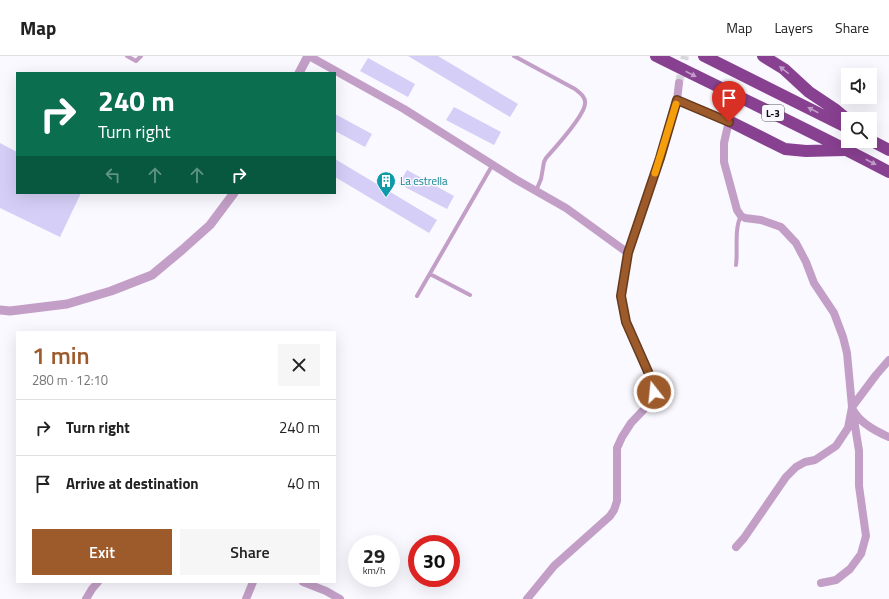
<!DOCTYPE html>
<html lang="en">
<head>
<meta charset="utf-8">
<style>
  :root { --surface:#fff; --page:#f6f6f6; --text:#222; --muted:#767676; --line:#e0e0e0; --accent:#9d5a2b }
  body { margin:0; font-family:"Titillium Web",sans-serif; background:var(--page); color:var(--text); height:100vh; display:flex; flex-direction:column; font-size:15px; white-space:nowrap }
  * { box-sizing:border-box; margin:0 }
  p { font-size:13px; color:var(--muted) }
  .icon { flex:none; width:22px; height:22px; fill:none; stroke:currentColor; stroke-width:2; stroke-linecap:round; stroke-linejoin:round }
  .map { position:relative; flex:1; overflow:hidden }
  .details { position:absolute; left:16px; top:275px; width:320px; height:252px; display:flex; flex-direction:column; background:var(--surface); border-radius:0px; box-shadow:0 4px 16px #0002 }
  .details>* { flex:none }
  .hud { position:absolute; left:16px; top:16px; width:320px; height:122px; border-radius:0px; box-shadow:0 4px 16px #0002; background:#0b6e4f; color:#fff; overflow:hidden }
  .controls { position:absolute; left:841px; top:12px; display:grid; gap:8px }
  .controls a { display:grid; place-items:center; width:36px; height:36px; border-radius:0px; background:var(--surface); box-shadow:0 4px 16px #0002; font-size:20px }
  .speed { position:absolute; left:348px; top:479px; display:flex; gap:8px; font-size:20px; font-weight:700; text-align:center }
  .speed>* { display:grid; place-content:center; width:52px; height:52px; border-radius:50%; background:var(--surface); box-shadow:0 4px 16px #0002; line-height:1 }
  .speed small { font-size:10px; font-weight:400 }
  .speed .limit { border:6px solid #d22; background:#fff; color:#111 }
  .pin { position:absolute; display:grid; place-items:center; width:34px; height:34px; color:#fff; margin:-41px -17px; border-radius:50% 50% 50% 0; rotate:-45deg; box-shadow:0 0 4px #0007 }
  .pin .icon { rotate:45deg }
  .me { position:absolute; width:44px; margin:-22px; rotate:344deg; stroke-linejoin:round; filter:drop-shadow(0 0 3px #0008) }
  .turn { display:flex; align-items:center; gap:14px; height:84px; padding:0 16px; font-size:18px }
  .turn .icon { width:52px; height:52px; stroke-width:2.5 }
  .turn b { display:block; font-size:28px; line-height:34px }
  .lanes { display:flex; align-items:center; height:38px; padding:0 16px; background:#0003; justify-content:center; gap:20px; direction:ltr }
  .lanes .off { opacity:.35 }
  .round { display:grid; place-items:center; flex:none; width:42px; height:42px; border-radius:0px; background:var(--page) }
  .summary { display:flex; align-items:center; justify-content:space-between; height:68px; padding:0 16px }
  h1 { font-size:24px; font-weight:600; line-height:30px; color:var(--accent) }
  .action { display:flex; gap:8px; margin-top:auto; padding:8px 16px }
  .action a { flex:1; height:46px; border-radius:0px; background:var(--accent); color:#fff; font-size:16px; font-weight:600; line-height:46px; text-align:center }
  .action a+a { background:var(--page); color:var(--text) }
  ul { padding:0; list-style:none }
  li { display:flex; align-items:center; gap:12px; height:56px; padding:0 16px; border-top:1px solid var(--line) }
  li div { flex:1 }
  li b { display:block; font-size:15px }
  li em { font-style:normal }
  header { display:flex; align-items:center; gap:24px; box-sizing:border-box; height:56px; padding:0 20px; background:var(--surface); border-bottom:1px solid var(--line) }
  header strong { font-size:19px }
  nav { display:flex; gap:22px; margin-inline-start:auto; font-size:14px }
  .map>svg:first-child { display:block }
</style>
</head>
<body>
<header>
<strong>Map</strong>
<nav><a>Map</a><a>Layers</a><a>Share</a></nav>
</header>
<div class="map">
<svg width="889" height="543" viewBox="0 0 889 543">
  <rect width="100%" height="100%" fill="#f9f9ff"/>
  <path fill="#d5cef7" d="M408 0H438L518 48 510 61Z
    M368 2 415 28 408 41 360 15Z
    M454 51 501 76 494 89 446 64Z
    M335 58 372 78 365 91 335 75Z
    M0 87 17 96V137H81L60 181 0 152Z
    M335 103 437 164 429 177 335 121Z
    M407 114 454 140 447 153 399 128Z"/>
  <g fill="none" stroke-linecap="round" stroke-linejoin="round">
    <path stroke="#d6d6db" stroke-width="8" stroke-dasharray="8 4" stroke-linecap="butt" d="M679 27 685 0"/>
    <path stroke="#c39fc7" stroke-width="4" d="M127 0 136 5 141 0
      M514 0 575 33C580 37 586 41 585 48 584 60 555 92 546 102L544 106 541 123 536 135
      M736 209C738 195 734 172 741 160
      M430 218 470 239
      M417 240 493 108"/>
    <path stroke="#c39fc7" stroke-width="8" d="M309 0 404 53 515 123 566 152 628 197
      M677 44 729 65 724 87V106L737 154 741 160 745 162 761 164 781 171 796 187 806 206 814 227 834 257 843 281 847 297 852 351 848 372 836 390 815 404 805 406 796 411 786 421 744 482 736 491
      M853 354C860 367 875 375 889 381
      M303 526 326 535 340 543
      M821 527 836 524 850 513 861 498 866 480 859 430V395L852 351 876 319 889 304
      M86 543 92 533 98 526
      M246 543 253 526
      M527 543 554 510 610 460 614 454 617 445V392L622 381 631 367 651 346 654 336 653 327 626 266 621 240 628 197 660 102 677 44 679 27"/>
    <path stroke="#c39fc7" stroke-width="9" d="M299 17 308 0
      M0 254 10 255 67 248 111 235 152 219 182 194 210 169 234 137"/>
    <path stroke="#884090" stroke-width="12" d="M656 0C734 39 812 75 889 116
      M704 0 848 72
      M763 0 784 13 809 36 836 54 848 64
      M729 65 785 93 806 95 844 94
      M870 84 889 94"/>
  </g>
  <defs><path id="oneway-solid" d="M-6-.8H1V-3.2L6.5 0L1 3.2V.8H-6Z"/></defs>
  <g fill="#c09cc8">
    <use href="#oneway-solid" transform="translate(784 14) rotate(-142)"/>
    <use href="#oneway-solid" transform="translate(691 18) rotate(27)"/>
    <use href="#oneway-solid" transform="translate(813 54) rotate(-153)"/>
    <use href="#oneway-solid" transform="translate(871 106) rotate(28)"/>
  </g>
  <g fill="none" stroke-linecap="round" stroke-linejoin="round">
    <defs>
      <path id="route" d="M654 336 653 327 626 266 621 240 628 197 660 102 677 44 729 66"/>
    </defs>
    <use href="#route" stroke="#663a1c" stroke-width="10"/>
    <use href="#route" stroke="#9d5a2b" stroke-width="7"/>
    <path stroke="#f59e0b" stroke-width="7" d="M655 117 676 48"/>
  </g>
  <defs>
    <symbol id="building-pin" viewBox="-11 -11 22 30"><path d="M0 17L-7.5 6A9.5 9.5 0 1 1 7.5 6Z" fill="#0f9aa8" stroke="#f9f9ff"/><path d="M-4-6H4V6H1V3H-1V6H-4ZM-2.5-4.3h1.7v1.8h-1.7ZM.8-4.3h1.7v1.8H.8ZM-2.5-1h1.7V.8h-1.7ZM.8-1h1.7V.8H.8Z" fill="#fff"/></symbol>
  </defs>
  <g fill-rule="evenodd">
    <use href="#building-pin" x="375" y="114" width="22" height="30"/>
  </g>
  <g text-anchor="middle" stroke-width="3" stroke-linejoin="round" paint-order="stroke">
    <rect fill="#f9f9ff" stroke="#545458" stroke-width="1" x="762" y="49" width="22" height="16" rx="3"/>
    <g font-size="10" font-weight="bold" fill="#0e0e11">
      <text x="773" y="61">L-3</text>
    </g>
    <g font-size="11" fill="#0d838f" stroke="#f9f9ff" text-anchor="start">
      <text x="400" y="129">La estrella</text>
    </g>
  </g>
</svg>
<div class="controls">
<a><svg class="icon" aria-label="sound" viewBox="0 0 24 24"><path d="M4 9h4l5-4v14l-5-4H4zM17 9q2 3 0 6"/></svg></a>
<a><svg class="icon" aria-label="search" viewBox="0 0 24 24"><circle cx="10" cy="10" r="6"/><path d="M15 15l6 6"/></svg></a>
</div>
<div class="speed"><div>29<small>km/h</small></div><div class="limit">30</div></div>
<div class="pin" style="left:729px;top:66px;background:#d93025"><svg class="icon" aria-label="arrive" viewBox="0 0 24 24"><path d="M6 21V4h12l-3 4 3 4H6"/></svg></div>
<svg class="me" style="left:654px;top:336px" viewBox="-20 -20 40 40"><circle r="17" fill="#9d5a2b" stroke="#fff" stroke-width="3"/><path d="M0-11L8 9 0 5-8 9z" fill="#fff"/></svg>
<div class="hud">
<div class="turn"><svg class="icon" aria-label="right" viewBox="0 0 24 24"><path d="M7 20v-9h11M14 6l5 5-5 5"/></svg><div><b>240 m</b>Turn right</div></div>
<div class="lanes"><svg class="icon off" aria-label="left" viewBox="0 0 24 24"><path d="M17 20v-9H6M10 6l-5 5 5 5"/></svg><svg class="icon off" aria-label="ahead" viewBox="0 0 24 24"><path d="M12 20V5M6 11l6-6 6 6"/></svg><svg class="icon off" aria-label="ahead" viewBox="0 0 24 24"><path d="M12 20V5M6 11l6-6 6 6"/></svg><svg class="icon" aria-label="right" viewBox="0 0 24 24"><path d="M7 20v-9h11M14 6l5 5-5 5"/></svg></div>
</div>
<section class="details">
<div class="summary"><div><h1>1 min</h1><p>280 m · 12:10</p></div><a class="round"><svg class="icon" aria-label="close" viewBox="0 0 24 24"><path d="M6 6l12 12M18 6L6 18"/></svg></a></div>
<ul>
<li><svg class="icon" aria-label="right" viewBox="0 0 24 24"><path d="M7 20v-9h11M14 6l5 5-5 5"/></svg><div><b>Turn right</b></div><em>240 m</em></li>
<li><svg class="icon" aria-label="arrive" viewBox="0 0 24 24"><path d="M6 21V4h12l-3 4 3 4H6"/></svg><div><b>Arrive at destination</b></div><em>40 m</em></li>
</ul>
<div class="action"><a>Exit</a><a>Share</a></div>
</section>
</div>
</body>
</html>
